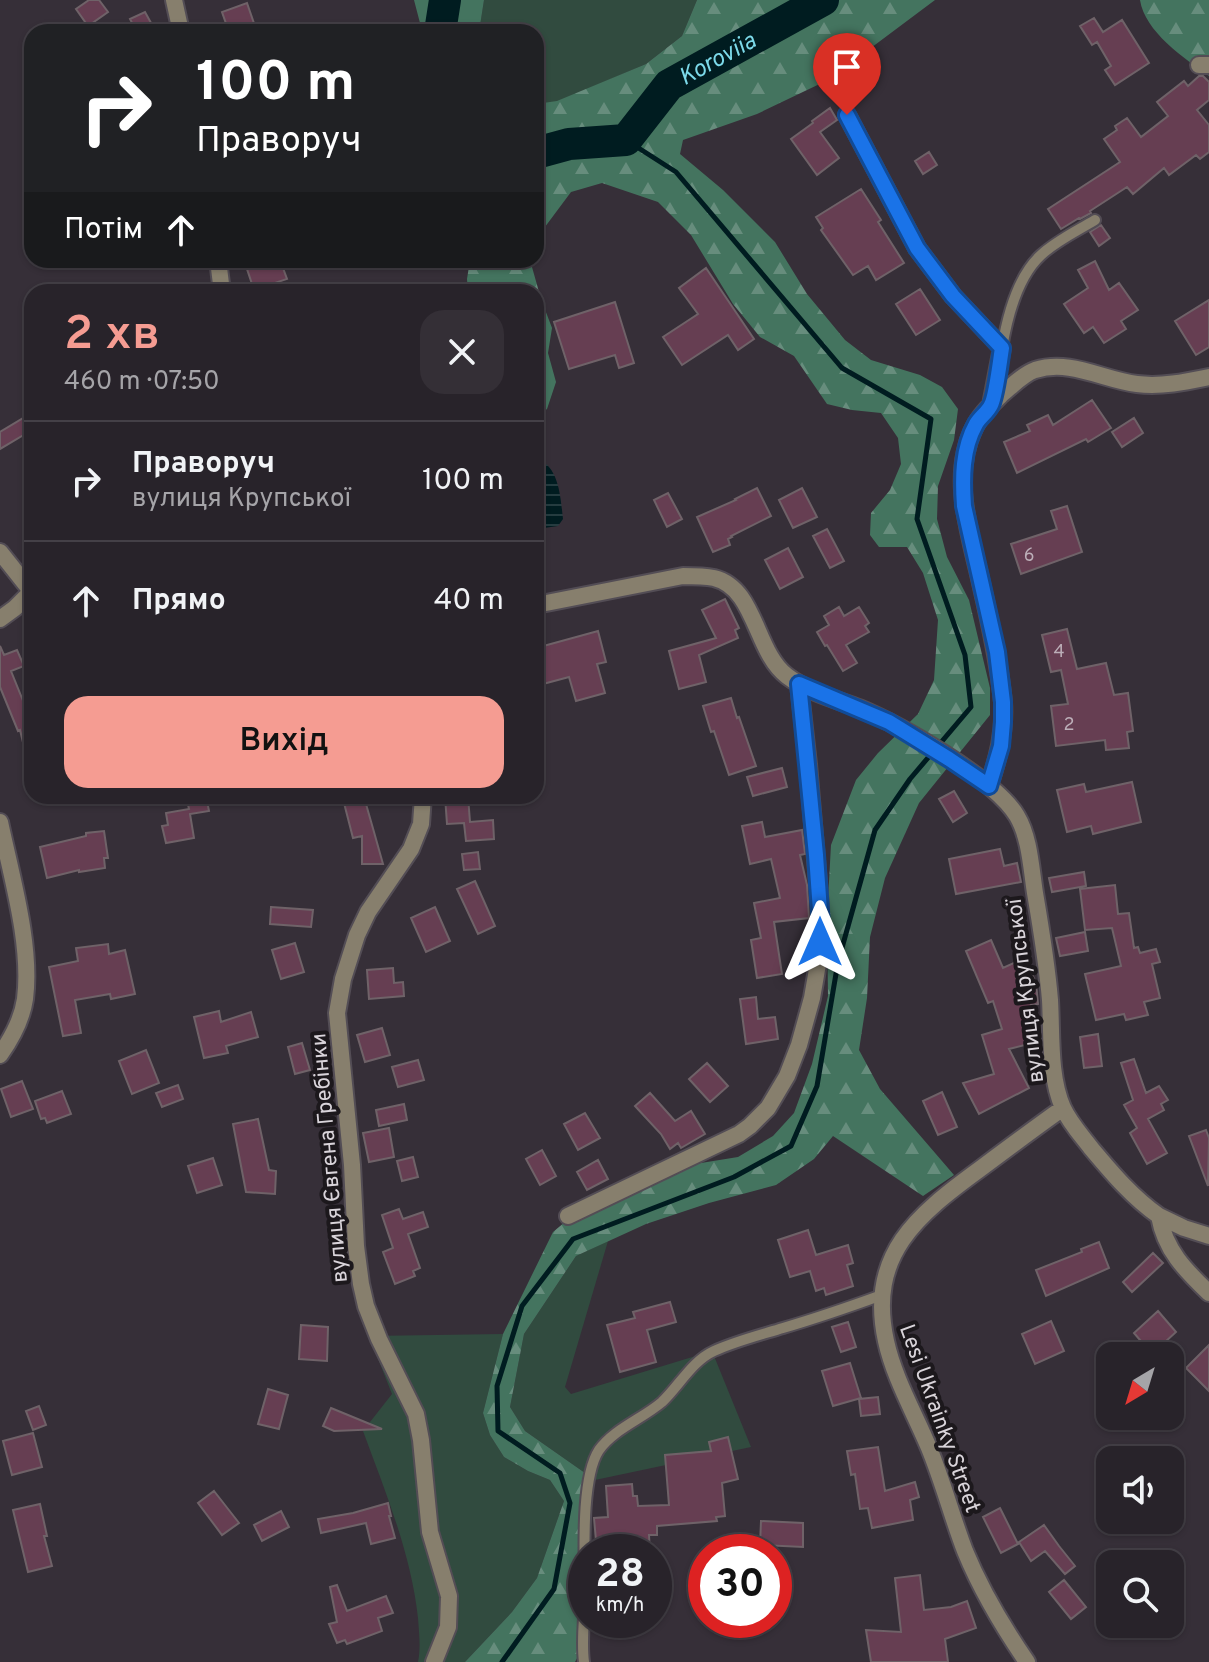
<!DOCTYPE html>
<html lang="uk">
<head>
<meta charset="utf-8">
<style>
  :root { --surface:#28232a; --page:#342f36; --text:#f1f3f6; --muted:#a5a4a8; --line:#444047; --accent:#f59c92 }
  body { margin:0; font-family:Overpass,sans-serif; background:var(--page); color:var(--text); height:100vh; display:flex; flex-direction:column; font-size:30px; white-space:nowrap }
  * { box-sizing:border-box; margin:0 }
  p { font-size:26px; color:var(--muted) }
  .icon { flex:none; width:44px; height:44px; fill:none; stroke:currentColor; stroke-width:2; stroke-linecap:round; stroke-linejoin:round }
  .map { position:relative; flex:1; overflow:hidden }
  .side { position:absolute; left:24px; top:284px; width:520px; height:520px; display:flex; flex-direction:column; background:var(--surface); border-radius:24px; box-shadow:0 2px 6px #0004,0 0 0 2px var(--line) }
  .side>* { flex:none }
  .top-card { position:absolute; left:24px; top:24px; width:520px; height:244px; border-radius:24px; box-shadow:0 2px 6px #0004,0 0 0 2px var(--line); background:#202124; color:#fff; overflow:hidden }
  .needle { width:52px; rotate:218deg }
  .buttons { position:absolute; left:1096px; top:1342px; display:grid; gap:16px }
  .buttons a { display:grid; place-items:center; width:88px; height:88px; border-radius:16px; background:var(--surface); box-shadow:0 2px 6px #0004,0 0 0 2px var(--line); font-size:40px }
  .speed { position:absolute; left:568px; top:1534px; display:flex; gap:16px; font-size:40px; font-weight:700; text-align:center }
  .speed>* { display:grid; place-content:center; width:104px; height:104px; border-radius:50%; background:var(--surface); box-shadow:0 2px 6px #0004,0 0 0 2px var(--line); line-height:1 }
  .speed small { font-size:20px; font-weight:400 }
  .speed .limit { border:12px solid #d22; background:#fff; color:#111 }
  .pin { position:absolute; display:grid; place-items:center; width:68px; height:68px; color:#fff; margin:-82px -34px; border-radius:50% 50% 50% 0; rotate:-45deg; box-shadow:0 0 8px #0007 }
  .pin .icon { rotate:45deg }
  .me { position:absolute; width:88px; margin:-44px; rotate:0deg; stroke-linejoin:round; filter:drop-shadow(0 0 6px #0008) }
  .turn { display:flex; align-items:center; gap:28px; height:168px; padding:0 40px; font-size:36px }
  .turn .icon { width:104px; height:104px; stroke-width:2.5 }
  .turn b { display:block; font-size:56px; line-height:68px }
  .then { display:flex; align-items:center; height:76px; padding:0 40px; background:#0003; gap:16px; font-size:30px }
  .round { display:grid; place-items:center; flex:none; width:84px; height:84px; border-radius:24px; background:var(--page) }
  .summary { display:flex; align-items:center; justify-content:space-between; height:136px; padding:0 40px }
  h1 { font-size:48px; font-weight:600; line-height:60px; color:var(--accent) }
  .action { display:flex; gap:16px; margin-top:auto; padding:16px 40px }
  .action a { flex:1; height:92px; border-radius:24px; background:var(--accent); color:#111; font-size:32px; font-weight:600; line-height:92px; text-align:center }
  ul { padding:0; list-style:none }
  li { display:flex; align-items:center; gap:24px; height:120px; padding:0 40px; border-top:2px solid var(--line) }
  li div { flex:1 }
  li b { display:block; font-size:30px }
  li em { font-style:normal }
  .map>svg:first-child { display:block }
</style>
</head>
<body>
<div class="map">
<svg width="1209" height="1662" viewBox="0 0 1209 1662">
  <defs>
    <pattern id="forest-firs" width="22" height="20" patternUnits="userSpaceOnUse" patternTransform="scale(2)"><rect width="22" height="20" fill="#44745f"/><path d="M5 1l3.5 6h-7zM16 11l3.5 6h-7z" fill="#678d7d"/></pattern>
    <pattern id="water-rules" width="6" height="5" patternUnits="userSpaceOnUse" patternTransform="scale(2)"><rect width="6" height="5" fill="#001c20"/><path d="M0 2.5h6" fill="none" stroke="#253c40"/></pattern>
  </defs>
  <rect width="100%" height="100%" fill="#362f38"/>
  <path fill="#314b3f" d="M484 0H697L682 36 646 64 557 102 536 104V32H479Z
    M608 1241 565 1387 571 1394 712 1351 751 1447 595 1480 525 1431 510 1407 524 1334 576 1256Z
    M503 1334 483 1413 490 1435 504 1457 528 1471 550 1480 564 1501 537 1578 512 1612 465 1662H418C421 1647 419 1633 418 1618 411 1553 385 1491 363 1431L392 1394 369 1336Z"/>
  <path fill="url(#forest-firs)" d="M414 0H484L479 32H416L420 23Z
    M697 0H935L828 80 757 114 683 140 680 154 723 190 775 242 807 294 845 340 871 360 920 375 942 387 958 409 954 440 938 486 937 519 947 557 969 600 990 688V715L919 803 885 878 870 937 867 998 859 1050 880 1089 954 1175 923 1196 833 1136 814 1159 776 1185 709 1203 646 1224 576 1256 524 1334 510 1407 525 1431 595 1480 580 1518 584 1645 575 1662H465L512 1612 537 1578 564 1501 550 1480 528 1471 504 1457 490 1435 483 1413 503 1334 553 1232 602 1191 664 1169 738 1157 773 1136 794 1113 812 1064 828 996 827 918 831 845 856 780 878 753 918 714 934 680 938 620 923 573 907 547H879L870 535 871 513 890 490 901 464 898 438 881 413 852 410 827 404 794 356 760 337 733 304 691 235 658 202 602 183 571 192 536 239V104L557 101 646 64 682 36Z
    M1140 0H1209V76C1184 58 1145 32 1140 0Z
    M470 260H530L541 299 552 328 548 353 556 382 547 409 536 417V292H468L467 279Z"/>
  <path fill="url(#water-rules)" d="M546 464C560 476 561 502 563 519L558 526 544 528 536 527V467Z"/>
  <g fill="none" stroke-linecap="round" stroke-linejoin="round">
    <path stroke="#001c20" stroke-width="5" d="M502 1662 554 1589 570 1503 560 1473 498 1431 497 1386 522 1306 573 1239 734 1177 791 1146 817 1086 838 962 875 830 910 779 971 707 965 655 917 519 931 419 842 368 676 172 626 140"/>
    <g stroke="#001c20" stroke-width="32">
      <path d="M440 32 445 0"/>
      <path id="s1" d="M536 153 569 144 626 140 669 85 823 0"/>
    </g>
  </g>
  <path fill="#663e52" stroke="#6f6268" stroke-width="2" d="M89 0H99L108 12 88 26 76 9Z
    M247 3 257 32H229L222 12Z
    M145 12 156 32H137L130 19Z
    M1094 18 1103 32 1122 20 1149 63 1115 85 1105 70 1111 66 1097 42 1092 45 1080 26Z
    M1199 76H1203L1209 82V100L1197 110 1209 125V152L1200 159 1196 155 1169 175 1164 168 1133 194 1127 187 1090 211 1091 213 1080 219 1079 218 1061 229 1048 209 1120 162 1104 139 1117 130 1115 126 1127 118 1141 137 1168 116 1157 102 1184 81 1188 86Z
    M830 108 837 120 820 132 839 158 817 175 791 139 813 123 812 121Z
    M929 152 937 165 923 174 915 161Z
    M861 189 881 220 878 222 904 263 876 280 868 266 853 275 821 230 823 228 816 217Z
    M1101 225 1110 238 1099 246 1090 232Z
    M272 260H280L287 279 254 290 247 269Z
    M1095 261 1109 290 1119 283 1138 310 1121 321 1126 329 1104 343 1093 327 1084 333 1064 304 1088 288 1078 270Z
    M706 268 754 339 738 350 728 335 682 365 663 337 698 314 679 288Z
    M920 289 940 320 916 335 896 304Z
    M1209 300V347L1196 355 1175 321Z
    M615 302 634 363 619 368 615 355 569 369 554 322Z
    M1092 400 1111 428 1088 442 1086 439 1017 473 1004 442 1030 431 1027 425 1048 415 1053 425Z
    M25 417 32 430 0 449V432Z
    M1134 418 1143 433 1122 447 1112 432Z
    M757 488 771 516 731 536 732 537 728 539 730 545 713 552 697 517 736 500 735 499Z
    M802 488 817 517 793 528 779 500Z
    M668 493 682 519 667 527 654 500Z
    M1067 506 1082 552 1021 574 1011 544 1057 529 1051 511Z
    M827 529 844 561 830 568 813 536Z
    M788 548 803 577 780 589 765 560Z
    M725 599 739 628 735 630 738 638 699 655 706 682 679 689 669 651 716 638 702 610Z
    M839 607 844 616 859 607 869 623 865 626 869 632 846 645 857 663 843 671 827 645 825 646 817 632 829 625 824 616Z
    M1067 629 1077 669 1106 663 1114 695 1128 693 1133 731 1127 732 1129 748 1106 750 1105 740 1056 746 1051 706 1068 704 1061 670 1051 672 1042 635Z
    M598 631 606 662 597 664 605 693 576 701 569 677 543 684 536 659V648Z
    M0 646 4 655 17 650 24 666 11 671 32 723V758L27 759 20 730 18 731 0 687Z
    M731 698 737 718 739 717 756 766 729 775 714 731 711 732 703 706Z
    M782 768 787 787 753 796 747 777Z
    M1132 782 1141 822 1093 834 1091 826 1067 832 1057 790 1084 784 1086 792Z
    M954 791 967 813 953 822 939 799Z
    M186 796H206L209 811 190 814 194 838 166 843 162 826 168 825 166 813 189 809Z
    M445 796H468L470 822 493 820 494 839 466 841 464 823 447 824Z
    M364 797 374 832 383 864H362V836L353 838 344 803Z
    M762 822 765 837 802 830 805 854 800 855 807 885 809 918 774 922 782 974 757 978 751 940 761 938 754 903 780 898 771 859 750 864 742 826Z
    M104 831 108 858H104L105 868 79 872V870L47 878 40 847 86 836V833Z
    M1000 849 1004 866 1017 863 1021 882 956 894 949 859Z
    M478 852 480 869 464 870 462 854Z
    M1084 872 1086 886 1052 892 1049 878Z
    M475 881 495 926 478 934 457 889Z
    M1115 885 1118 914 1129 913 1134 948 1138 947 1140 953 1156 949 1160 962 1152 964 1160 998 1144 1002 1148 1015 1126 1020 1124 1014 1096 1020 1085 974 1121 966 1112 928 1085 930 1080 889Z
    M271 907 313 910 311 927 270 924Z
    M435 907 450 941 426 952 411 918Z
    M1085 932 1088 951 1060 956 1056 938Z
    M991 940 1003 968 1025 958 1036 983 1038 1004 1031 1005 1040 1041 1009 1049 1029 1088 979 1114 963 1083 994 1074 982 1035 1002 1029 993 1001 988 1003 966 951Z
    M295 943 304 972 281 979 272 950Z
    M108 944 109 954 125 950 135 994 111 999 110 994 75 1000 81 1033 63 1036 49 967 78 961 76 948Z
    M393 968 394 983 403 982 404 996 369 999 367 970Z
    M756 997 758 1019 775 1017 778 1039 746 1044 740 999Z
    M219 1011 221 1022 251 1012 258 1037 226 1046 228 1053 204 1058 194 1017Z
    M382 1028 390 1055 365 1062 357 1035Z
    M1098 1034 1102 1066 1084 1068 1080 1037Z
    M302 1043 310 1070 295 1074 288 1047Z
    M146 1050 159 1083 132 1094 119 1061Z
    M1134 1059 1146 1093 1159 1086 1168 1100 1161 1104 1164 1110 1148 1119 1167 1153 1147 1164 1130 1133 1137 1128 1124 1105 1133 1100 1121 1063Z
    M418 1060 424 1080 398 1087 392 1067Z
    M707 1063 728 1086 710 1102 689 1079Z
    M22 1081 33 1109 11 1117 1 1089Z
    M178 1085 183 1099 162 1107 156 1093Z
    M62 1091 71 1114 47 1123 45 1118 41 1119 35 1101Z
    M942 1092 957 1127 938 1135 923 1101Z
    M650 1093 675 1121 691 1111 705 1134 681 1148 678 1143 670 1149 661 1134 635 1106Z
    M404 1104 407 1120 379 1126 376 1110Z
    M585 1113 600 1138 578 1150 564 1124Z
    M258 1119 269 1170 276 1171 275 1194 246 1192 233 1124Z
    M389 1128 394 1157 369 1162 363 1133Z
    M1206 1130 1209 1138 1208 1186 1189 1136Z
    M542 1150 556 1176 540 1185 526 1159Z
    M413 1157 418 1177 402 1181 397 1161Z
    M213 1158 222 1185 197 1193 188 1166Z
    M598 1160 608 1179 587 1190 577 1172Z
    M399 1209 403 1219 423 1212 428 1227 408 1234 420 1268 413 1271 415 1276 395 1284 383 1252 393 1248 382 1215Z
    M808 1230 816 1255 848 1245 853 1263 847 1265 853 1286 826 1295 824 1288 816 1291 810 1271 790 1277 778 1240Z
    M1099 1242 1109 1268 1046 1296 1036 1270 1082 1252 1081 1249Z
    M1153 1253 1163 1263 1132 1292 1123 1282Z
    M670 1302 676 1322 647 1330 656 1362 620 1372 607 1325 635 1318 633 1312Z
    M1158 1311 1176 1332 1152 1354 1134 1333Z
    M1051 1321 1064 1351 1035 1364 1022 1334Z
    M848 1322 856 1347 841 1352 832 1327Z
    M301 1325 328 1327 327 1361 299 1359Z
    M1209 1345V1391L1186 1368Z
    M850 1363 861 1398 833 1406 822 1371Z
    M268 1389 288 1395 279 1429 258 1424Z
    M878 1397 880 1414 861 1416 859 1399Z
    M39 1406 46 1425 33 1430 26 1411Z
    M331 1408 382 1429 334 1431 323 1426Z
    M33 1433 42 1467 12 1475 3 1441Z
    M728 1437 738 1479 722 1483 725 1516 716 1517 717 1521 657 1526V1535H649L650 1552H597L594 1518 608 1517 606 1486 632 1484 633 1496H637L638 1506 669 1505 665 1455 711 1451 709 1442Z
    M878 1447 885 1491 915 1482 919 1497 910 1500 913 1520 872 1528 868 1508 860 1509 855 1474 851 1475 847 1451Z
    M214 1491 239 1523 222 1535 198 1503Z
    M388 1503 391 1516H389L395 1538 371 1544 366 1523 321 1533 318 1519 353 1513Z
    M40 1504 47 1536H44L52 1566 28 1572 13 1510Z
    M1000 1508 1018 1544 1001 1553 983 1517Z
    M281 1511 289 1527 262 1541 254 1525Z
    M761 1521 803 1523V1547L760 1545Z
    M1044 1525 1059 1546 1075 1566 1065 1574 1045 1551 1031 1561 1019 1542Z
    M920 1575 924 1610 951 1607 967 1601 976 1628 945 1639 948 1662H871L866 1630 901 1632 895 1578Z
    M1064 1580 1086 1607 1071 1619 1049 1592Z
    M337 1585 347 1611 386 1596 393 1613 378 1618 382 1631 347 1644 345 1640 337 1643 329 1624 337 1622 330 1587Z"/>
  <g fill="none" stroke-linecap="round" stroke-linejoin="round">
    <defs>
      <path id="service" d="M1002 348C1007 318 1018 276 1041 255 1056 241 1077 231 1095 220
        M584 1662C581 1639 585 1617 585 1595 585 1560 580 1479 599 1450 614 1429 642 1419 662 1402 679 1386 692 1361 714 1351 736 1341 760 1335 783 1328 817 1318 849 1307 882 1295"/>
      <path id="minor" d="M174 0 181 32
        M1199 65H1209
        M847 115 917 248 953 296 1002 348 991 405
        M218 260 222 292
        M0 552 31 591
        M536 605 683 576C693 576 704 576 714 578 756 588 755 652 787 676 808 692 835 699 859 708 900 725 995 779 1017 816 1030 838 1031 868 1035 893 1041 928 1047 964 1050 1000 1052 1035 1049 1076 1063 1108 1070 1123 1081 1135 1091 1148 1112 1173 1132 1197 1159 1216 1165 1250 1185 1270 1209 1293
        M0 619 15 608 32 591
        M989 786C998 758 1005 732 1003 702 999 662 990 622 981 583 970 533 950 477 974 428 980 415 991 405 1001 395 1011 387 1023 374 1035 370 1071 359 1103 380 1137 384 1161 387 1185 382 1209 377
        M423 796 421 824 411 849 368 912 357 935 343 979 337 1013 352 1165 356 1246 361 1284 366 1306 379 1339 416 1414 421 1440 430 1532 449 1596 448 1627 434 1662
        M0 822C11 875 32 945 25 999 22 1019 12 1038 0 1055
        M568 1216 739 1134 750 1126 768 1108 787 1076 799 1045 812 998 819 958 820 907 808 764 799 684
        M1159 1216 1184 1228 1209 1236
        M1027 1662C1003 1627 981 1590 965 1551 952 1517 943 1482 929 1448 915 1414 894 1378 886 1341 867 1255 917 1215 980 1169 1008 1148 1035 1128 1063 1108"/>
    </defs>
    <use href="#service" stroke="#534d55" stroke-width="14"/>
    <use href="#minor" stroke="#534d55" stroke-width="20"/>
    <use href="#service" stroke="#877f6d" stroke-width="10"/>
    <use href="#minor" stroke="#877f6d" stroke-width="16"/>
  </g>
  <g fill="none" stroke-linecap="round" stroke-linejoin="round">
    <defs>
      <path id="route" d="M820 942 821 925 816 855 799 684 889 722 949 759 989 786 1001 746 1003 722V702L997 652 964 506C962 478 962 449 976 424 980 417 988 412 991 405 996 396 1000 360 1002 348L953 296 917 248 847 115"/>
    </defs>
    <use href="#route" stroke="#114b97" stroke-width="20"/>
    <use href="#route" stroke="#1a73e8" stroke-width="14"/>
  </g>
  <g text-anchor="middle" stroke-width="8" stroke-linejoin="round" paint-order="stroke">
    <g font-size="18" fill="#bcaeb8">
      <text x="1029" y="561">6</text>
      <text x="1059" y="657">4</text>
      <text x="1069" y="730">2</text>
    </g>
    <g font-size="22" fill="#d9d4da" stroke="#1c181c">
      <text transform="translate(1024 991) rotate(-97)" y="8">вулиця Крупської</text>
      <text transform="translate(328 1158) rotate(-95)" y="8">вулиця Євгена Гребінки</text>
      <text transform="translate(941 1418) rotate(70)" y="8">Lesi Ukrainky Street</text>
    </g>
    <g font-size="24" font-style="italic" fill="#7cdaea" stroke="#1c181c">
      <text dy="8" stroke="none"><textPath href="#s1" startOffset="216">Koroviia</textPath></text>
    </g>
  </g>
</svg>
<div class="buttons">
<a><svg class="needle" viewBox="-14 -14 28 28"><path d="M0-13l5 13h-10z" fill="#e53935"/><path d="M0 13l5-13h-10z" fill="#a5a4a8"/></svg></a>
<a><svg class="icon" aria-label="sound" viewBox="0 0 24 24"><path d="M4 9h4l5-4v14l-5-4H4zM17 9q2 3 0 6"/></svg></a>
<a><svg class="icon" aria-label="search" viewBox="0 0 24 24"><circle cx="10" cy="10" r="6"/><path d="M15 15l6 6"/></svg></a>
</div>
<div class="speed"><div>28<small>km/h</small></div><div class="limit">30</div></div>
<div class="pin" style="left:847px;top:115px;background:#d93025"><svg class="icon" aria-label="arrive" viewBox="0 0 24 24"><path d="M6 21V4h12l-3 4 3 4H6"/></svg></div>
<svg class="me" style="left:820px;top:942px" viewBox="-20 -20 40 40"><path d="M0-17L14 15 0 8-14 15z" fill="#1a73e8" stroke="#fff" stroke-width="4"/></svg>
<div class="top-card">
<div class="turn"><svg class="icon" aria-label="right" viewBox="0 0 24 24"><path d="M7 20v-9h11M14 6l5 5-5 5"/></svg><div><b>100 m</b>Праворуч</div></div>
<div class="then">Потім<svg class="icon" aria-label="ahead" viewBox="0 0 24 24"><path d="M12 20V5M6 11l6-6 6 6"/></svg></div>
</div>
<section class="side">
<div class="summary"><div><h1>2 хв</h1><p>460 m · 07:50</p></div><a class="round"><svg class="icon" aria-label="close" viewBox="0 0 24 24"><path d="M6 6l12 12M18 6L6 18"/></svg></a></div>
<ul>
<li><svg class="icon" aria-label="right" viewBox="0 0 24 24"><path d="M7 20v-9h11M14 6l5 5-5 5"/></svg><div><b>Праворуч</b><p>вулиця Крупської</p></div><em>100 m</em></li>
<li><svg class="icon" aria-label="ahead" viewBox="0 0 24 24"><path d="M12 20V5M6 11l6-6 6 6"/></svg><div><b>Прямо</b></div><em>40 m</em></li>
</ul>
<div class="action"><a>Вихід</a></div>
</section>
</div>
</body>
</html>
